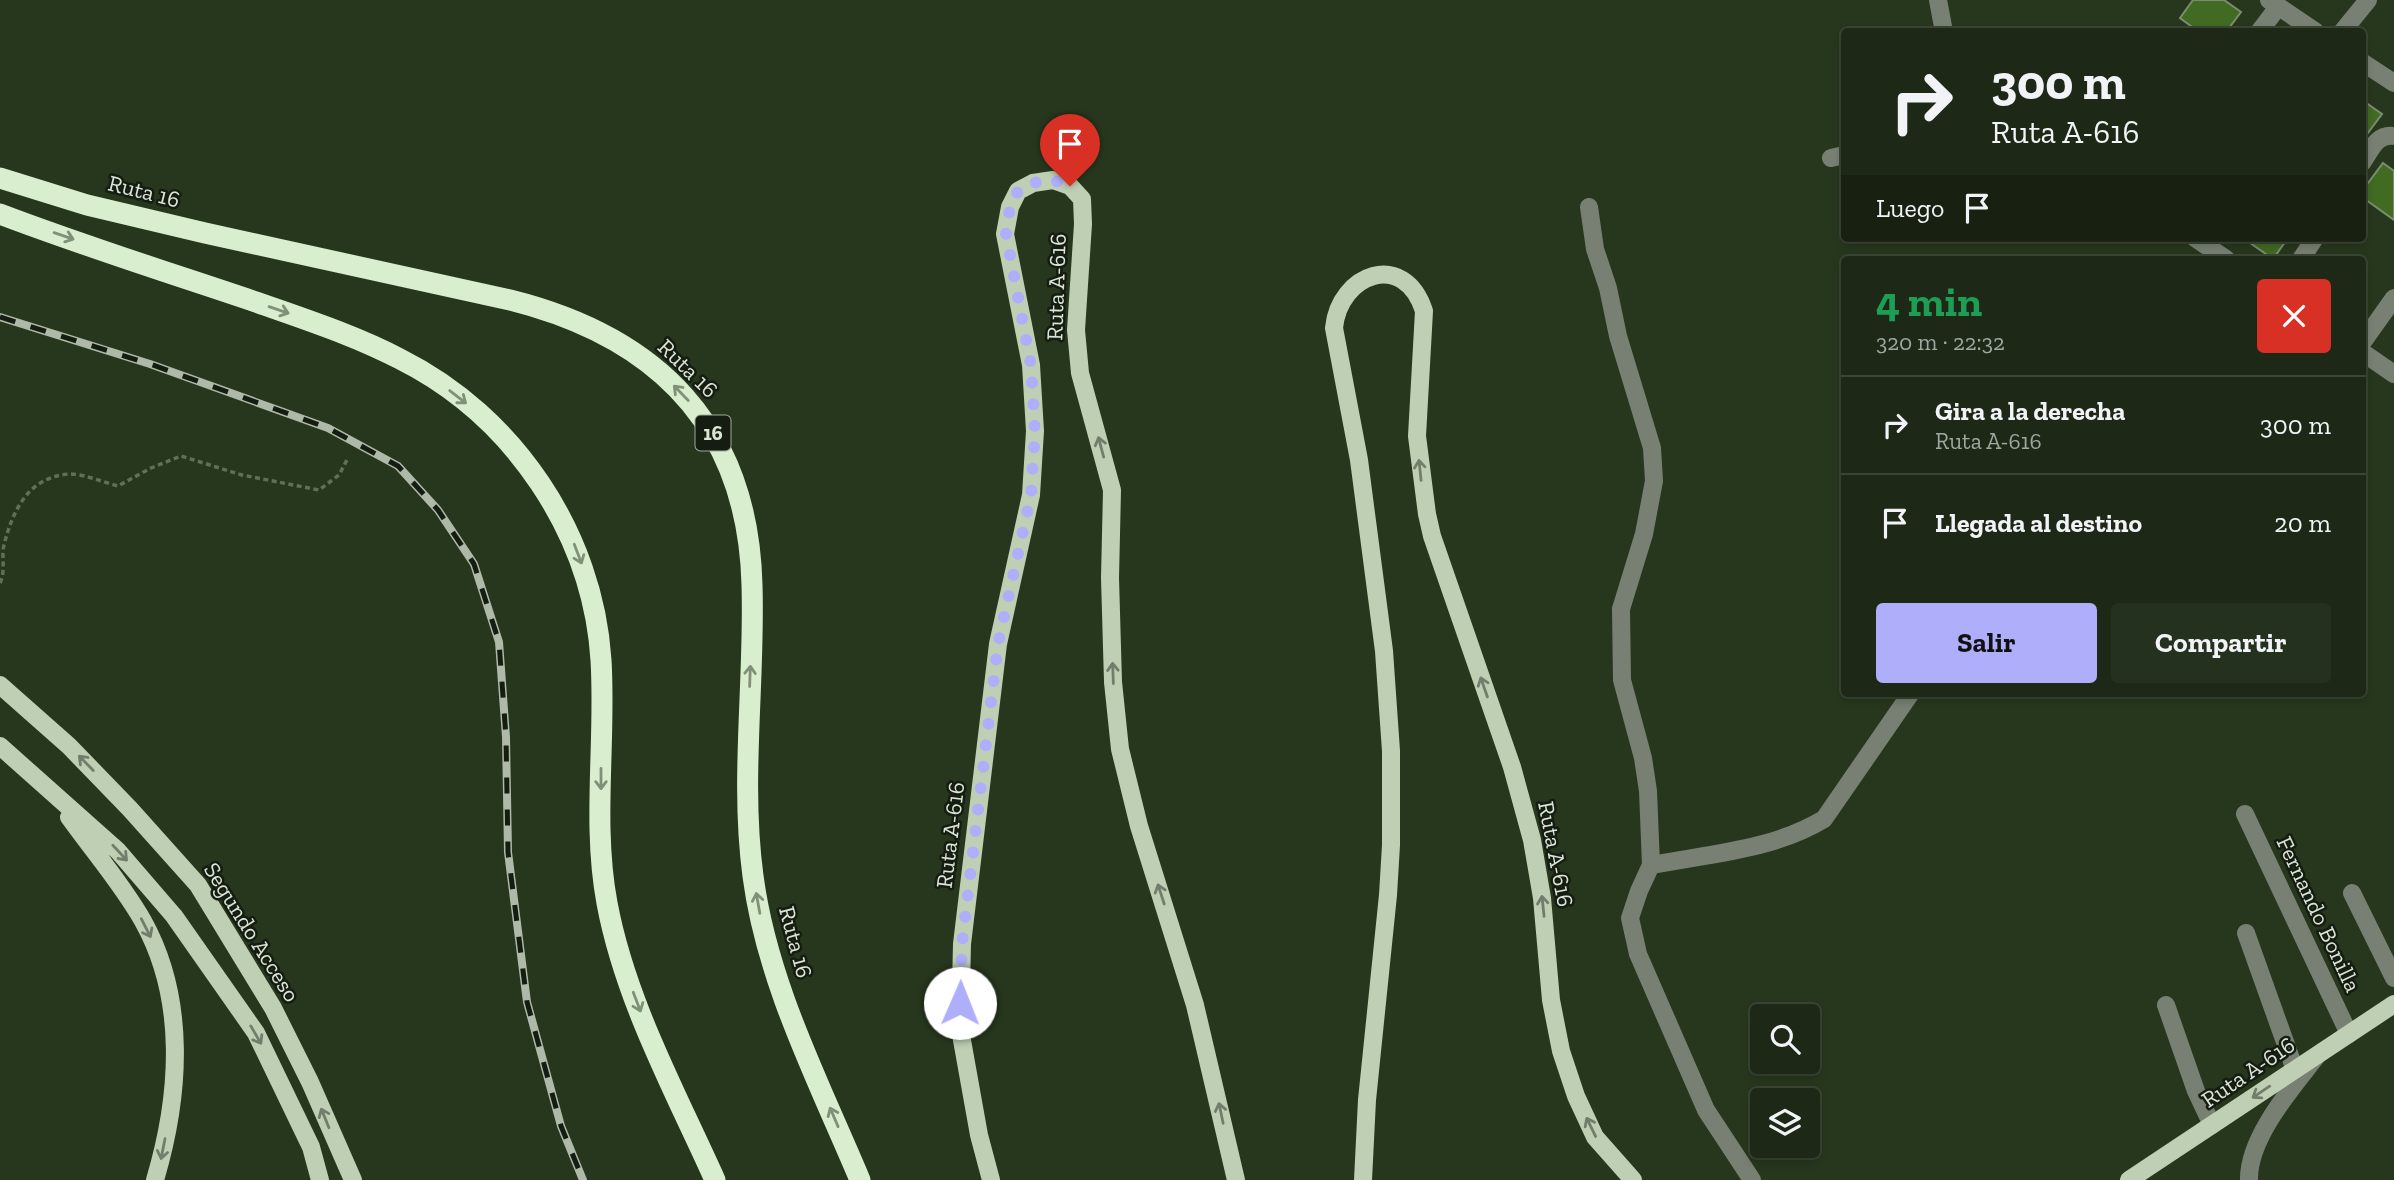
<!DOCTYPE html>
<html lang="es">
<head>
<meta charset="utf-8">
<style>
  :root { --surface:#1d2916; --page:#25311f; --text:#f1f3f6; --muted:#a0a6a1; --line:#3b4535; --accent:#afaefa }
  body { margin:0; font-family:"Zilla Slab",serif; background:var(--page); color:var(--text); height:100vh; display:flex; flex-direction:column; font-size:26px; white-space:nowrap }
  * { box-sizing:border-box; margin:0 }
  p { font-size:23px; color:var(--muted) }
  .icon { flex:none; width:38px; height:38px; fill:none; stroke:currentColor; stroke-width:2; stroke-linecap:round; stroke-linejoin:round }
  .map { position:relative; flex:1; overflow:hidden }
  .details { position:absolute; left:1841px; top:256px; width:525px; height:441px; display:flex; flex-direction:column; background:var(--surface); border-radius:7px; box-shadow:0 4px 10px #0003,0 0 0 2px var(--line) }
  .details>* { flex:none }
  .hud { position:absolute; left:1841px; top:28px; width:525px; height:214px; border-radius:7px; box-shadow:0 4px 10px #0003,0 0 0 2px var(--line); background:#1d2916; color:var(--text); overflow:hidden }
  .buttons { position:absolute; left:1750px; top:1004px; display:grid; gap:14px }
  .buttons a { display:grid; place-items:center; width:70px; height:70px; border-radius:7px; background:var(--surface); box-shadow:0 4px 10px #0003,0 0 0 2px var(--line); font-size:35px }
  .pin { position:absolute; display:grid; place-items:center; width:60px; height:60px; color:#fff; margin:-72px -30px; border-radius:50% 50% 50% 0; rotate:-45deg; box-shadow:0 0 7px #0007 }
  .pin .icon { rotate:45deg }
  .me { position:absolute; width:77px; margin:-38px; rotate:1deg; stroke-linejoin:round; filter:drop-shadow(0 0 5px #0008) }
  .turn { display:flex; align-items:center; gap:24px; height:147px; padding:0 35px; font-size:32px }
  .turn .icon { width:91px; height:91px; stroke-width:2.5 }
  .turn b { display:block; font-size:49px; line-height:60px }
  .then { display:flex; align-items:center; height:66px; padding:0 35px; background:#0003; gap:14px; font-size:26px }
  .round { display:grid; place-items:center; flex:none; width:74px; height:74px; border-radius:7px; background:var(--page) }
  .headline { display:flex; align-items:center; justify-content:space-between; height:119px; padding:0 35px }
  h1 { font-size:42px; font-weight:700; line-height:52px; color:#1e9e55 }
  .cta { display:flex; gap:14px; margin-top:auto; padding:14px 35px }
  .cta a { flex:1; height:80px; border-radius:7px; background:var(--accent); color:#111; font-size:28px; font-weight:700; line-height:80px; text-align:center }
  .cta a+a { background:var(--page); color:var(--text) }
  ul { padding:0; list-style:none }
  li { display:flex; align-items:center; gap:21px; height:98px; padding:0 35px; border-top:2px solid var(--line) }
  li div { flex:1 }
  li b { display:block; font-size:26px }
  li em { font-style:normal }
  .map>svg:first-child { display:block }
</style>
</head>
<body>
<div class="map">
<svg width="2394" height="1180" viewBox="0 0 2394 1180">
  <rect width="100%" height="100%" fill="#27371d"/>
  <path fill="#416a22" stroke="#7a8d70" stroke-width="2" d="M2193 0H2224L2241 12 2226 32H2199L2180 18Z
    M2362 100 2382 114 2362 141Z
    M2383 163 2394 171V220L2362 197V191Z
    M2243 238H2288L2273 259Z"/>
  <g fill="none" stroke-linecap="round" stroke-linejoin="round">
    <path stroke="#616f59" stroke-width="3.5" stroke-dasharray="5 3.5" stroke-linecap="butt" d="M0 583C6 571 1 557 4 545 13 509 29 477 69 474 84 474 103 482 118 486L151 468 181 456 242 475 319 490 339 475 348 458"/>
    <path stroke="#788073" stroke-width="18" d="M1938 0 1944 32
      M2269 0 2316 32
      M2259 32 2278 7
      M2342 32 2368 0
      M2362 62 2394 83
      M1831 158 1844 155
      M2362 163C2371 150 2377 133 2394 136
      M1589 207 1595 249 1608 288 1618 336 1652 448 1654 481 1644 534 1621 609 1622 680 1643 758 1648 791 1651 865 1639 891 1630 918 1638 954 1706 1110 1752 1180
      M2195 238 2226 259
      M2301 259 2315 238
      M2362 343 2394 298
      M2362 352 2394 374
      M2245 814 2349 1034
      M1651 865C1709 854 1773 850 1824 819L1911 693
      M2352 893 2394 978
      M2246 933 2295 1070
      M2166 1005 2196 1091 2212 1125
      M2249 1180C2248 1138 2291 1089 2316 1057"/>
    <path stroke="#becfb4" stroke-width="18" d="M0 685 69 746 130 809 198 885 273 1008 310 1082 353 1180
      M0 746 118 851 174 916 256 1033 311 1147 320 1180
      M69 817C94 852 122 884 143 921 187 1000 180 1096 155 1180
      M991 1180 979 1135 960 1029 962 944 998 644 1031 495 1035 431 1031 365 1005 234 1010 207 1018 191 1033 183 1053 180 1070 186 1082 199 1083 224 1076 330 1080 373 1112 490 1110 578 1113 682 1120 749 1139 826 1195 1005 1236 1180
      M1363 1180 1367 1100 1388 895 1391 845V751L1384 651 1359 460 1334 328C1339 274 1404 249 1424 311L1417 436 1427 514 1432 536 1512 767 1532 840 1542 898 1551 1000 1561 1051 1576 1096 1595 1137 1633 1180
      M2129 1180 2394 1004"/>
    <path stroke="#d9eece" stroke-width="21" d="M0 178 87 205 205 233 510 300C658 337 748 427 752 585 755 682 740 779 753 876 767 983 819 1082 860 1180
      M0 214C84 246 170 273 256 302 304 319 354 335 400 359 514 416 593 534 601 660 606 741 592 823 607 903 625 1000 675 1091 715 1180"/>
    <defs>
      <path id="rail" d="M0 317 150 364 328 428 398 466 438 510 474 564 499 642 506 737 508 852 527 1002 561 1126 583 1180"/>
    </defs>
    <use href="#rail" stroke="#aebaa7" stroke-width="8"/>
    <use href="#rail" stroke="#151c11" stroke-width="5" stroke-dasharray="16" stroke-linecap="butt"/>
  </g>
  <defs><path id="oneway-shaft" d="M-6 0H5M1.5-3L5.5 0L1.5 3" fill="none" stroke-width="1.6" stroke-linecap="round" stroke-linejoin="round" transform="scale(1.75)"/></defs>
  <g stroke="#819079">
    <use href="#oneway-shaft" transform="translate(64 236) rotate(19)"/>
    <use href="#oneway-shaft" transform="translate(279 310) rotate(19)"/>
    <use href="#oneway-shaft" transform="translate(681 393) rotate(-134)"/>
    <use href="#oneway-shaft" transform="translate(458 397) rotate(38)"/>
    <use href="#oneway-shaft" transform="translate(578 554) rotate(69)"/>
    <use href="#oneway-shaft" transform="translate(750 676) rotate(-88)"/>
    <use href="#oneway-shaft" transform="translate(601 779) rotate(90)"/>
    <use href="#oneway-shaft" transform="translate(758 903) rotate(-100)"/>
    <use href="#oneway-shaft" transform="translate(637 1002) rotate(69)"/>
    <use href="#oneway-shaft" transform="translate(834 1117) rotate(-113)"/>
  </g>
  <g stroke="#727e6b">
    <use href="#oneway-shaft" transform="translate(1101 447) rotate(-105)"/>
    <use href="#oneway-shaft" transform="translate(1420 470) rotate(-96)"/>
    <use href="#oneway-shaft" transform="translate(1113 673) rotate(-92)"/>
    <use href="#oneway-shaft" transform="translate(1484 687) rotate(-109)"/>
    <use href="#oneway-shaft" transform="translate(86 763) rotate(-134)"/>
    <use href="#oneway-shaft" transform="translate(120 853) rotate(47)"/>
    <use href="#oneway-shaft" transform="translate(1161 894) rotate(-108)"/>
    <use href="#oneway-shaft" transform="translate(1543 906) rotate(-96)"/>
    <use href="#oneway-shaft" transform="translate(146 928) rotate(63)"/>
    <use href="#oneway-shaft" transform="translate(256 1035) rotate(60)"/>
    <use href="#oneway-shaft" transform="translate(2261 1092) rotate(146)"/>
    <use href="#oneway-shaft" transform="translate(1221 1113) rotate(-102)"/>
    <use href="#oneway-shaft" transform="translate(325 1118) rotate(-112)"/>
    <use href="#oneway-shaft" transform="translate(1591 1127) rotate(-116)"/>
    <use href="#oneway-shaft" transform="translate(163 1149) rotate(101)"/>
  </g>
  <g fill="none" stroke-linecap="round" stroke-linejoin="round">
    <path stroke="#afaefa" stroke-width="12" stroke-dasharray="0 21.6" d="M960 1003 962 944 998 644 1031 495 1035 432 1031 365 1006 234 1010 207 1018 191 1033 183 1053 180 1070 186"/>
  </g>
  <g text-anchor="middle" stroke-width="5" stroke-linejoin="round" paint-order="stroke">
    <rect fill="#151c11" stroke="#a0a99a" stroke-width="2" x="695.5" y="415.5" width="35" height="35" rx="5"/>
    <g font-size="21" font-weight="bold" fill="#dbe5d5">
      <text x="713" y="440">16</text>
    </g>
    <g font-size="23" fill="#dbe5d5" stroke="#151c11">
      <text transform="translate(144 191) rotate(14)" y="8">Ruta 16</text>
      <text transform="translate(1056 287) rotate(-88)" y="8">Ruta A-616</text>
      <text transform="translate(688 368) rotate(44)" y="8">Ruta 16</text>
      <text transform="translate(950 835) rotate(-83)" y="8">Ruta A-616</text>
      <text transform="translate(1556 854) rotate(79)" y="8">Ruta A-616</text>
      <text transform="translate(2319 914) rotate(65)" y="8">Fernando Bonilla</text>
      <text transform="translate(252 932) rotate(58)" y="8">Segundo Acceso</text>
      <text transform="translate(796 942) rotate(75)" y="8">Ruta 16</text>
      <text transform="translate(2248 1072) rotate(-34)" y="8">Ruta A-616</text>
    </g>
  </g>
</svg>
<div class="buttons">
<a><svg class="icon" aria-label="search" viewBox="0 0 24 24"><circle cx="10" cy="10" r="6"/><path d="M15 15l6 6"/></svg></a>
<a><svg class="icon" aria-label="layers" viewBox="0 0 24 24"><path d="M12 4l9 5-9 5-9-5zM3 14l9 5 9-5"/></svg></a>
</div>
<div class="pin" style="left:1070px;top:186px;background:#d93025"><svg class="icon" aria-label="arrive" viewBox="0 0 24 24"><path d="M6 21V4h12l-3 4 3 4H6"/></svg></div>
<svg class="me" style="left:960px;top:1003px" viewBox="-20 -20 40 40"><circle r="19" fill="#fff"/><path d="M0-13L10 11 0 6-10 11z" fill="#afaefa"/></svg>
<div class="hud">
<div class="turn"><svg class="icon" aria-label="right" viewBox="0 0 24 24"><path d="M7 20v-9h11M14 6l5 5-5 5"/></svg><div><b>300 m</b>Ruta A-616</div></div>
<div class="then">Luego<svg class="icon" aria-label="arrive" viewBox="0 0 24 24"><path d="M6 21V4h12l-3 4 3 4H6"/></svg></div>
</div>
<section class="details">
<div class="headline"><div><h1>4 min</h1><p>320 m · 22:32</p></div><a class="round" style="background:#d93025;color:#fff"><svg class="icon" aria-label="close" viewBox="0 0 24 24"><path d="M6 6l12 12M18 6L6 18"/></svg></a></div>
<ul>
<li><svg class="icon" aria-label="right" viewBox="0 0 24 24"><path d="M7 20v-9h11M14 6l5 5-5 5"/></svg><div><b>Gira a la derecha</b><p>Ruta A-616</p></div><em>300 m</em></li>
<li><svg class="icon" aria-label="arrive" viewBox="0 0 24 24"><path d="M6 21V4h12l-3 4 3 4H6"/></svg><div><b>Llegada al destino</b></div><em>20 m</em></li>
</ul>
<div class="cta"><a>Salir</a><a>Compartir</a></div>
</section>
</div>
</body>
</html>
